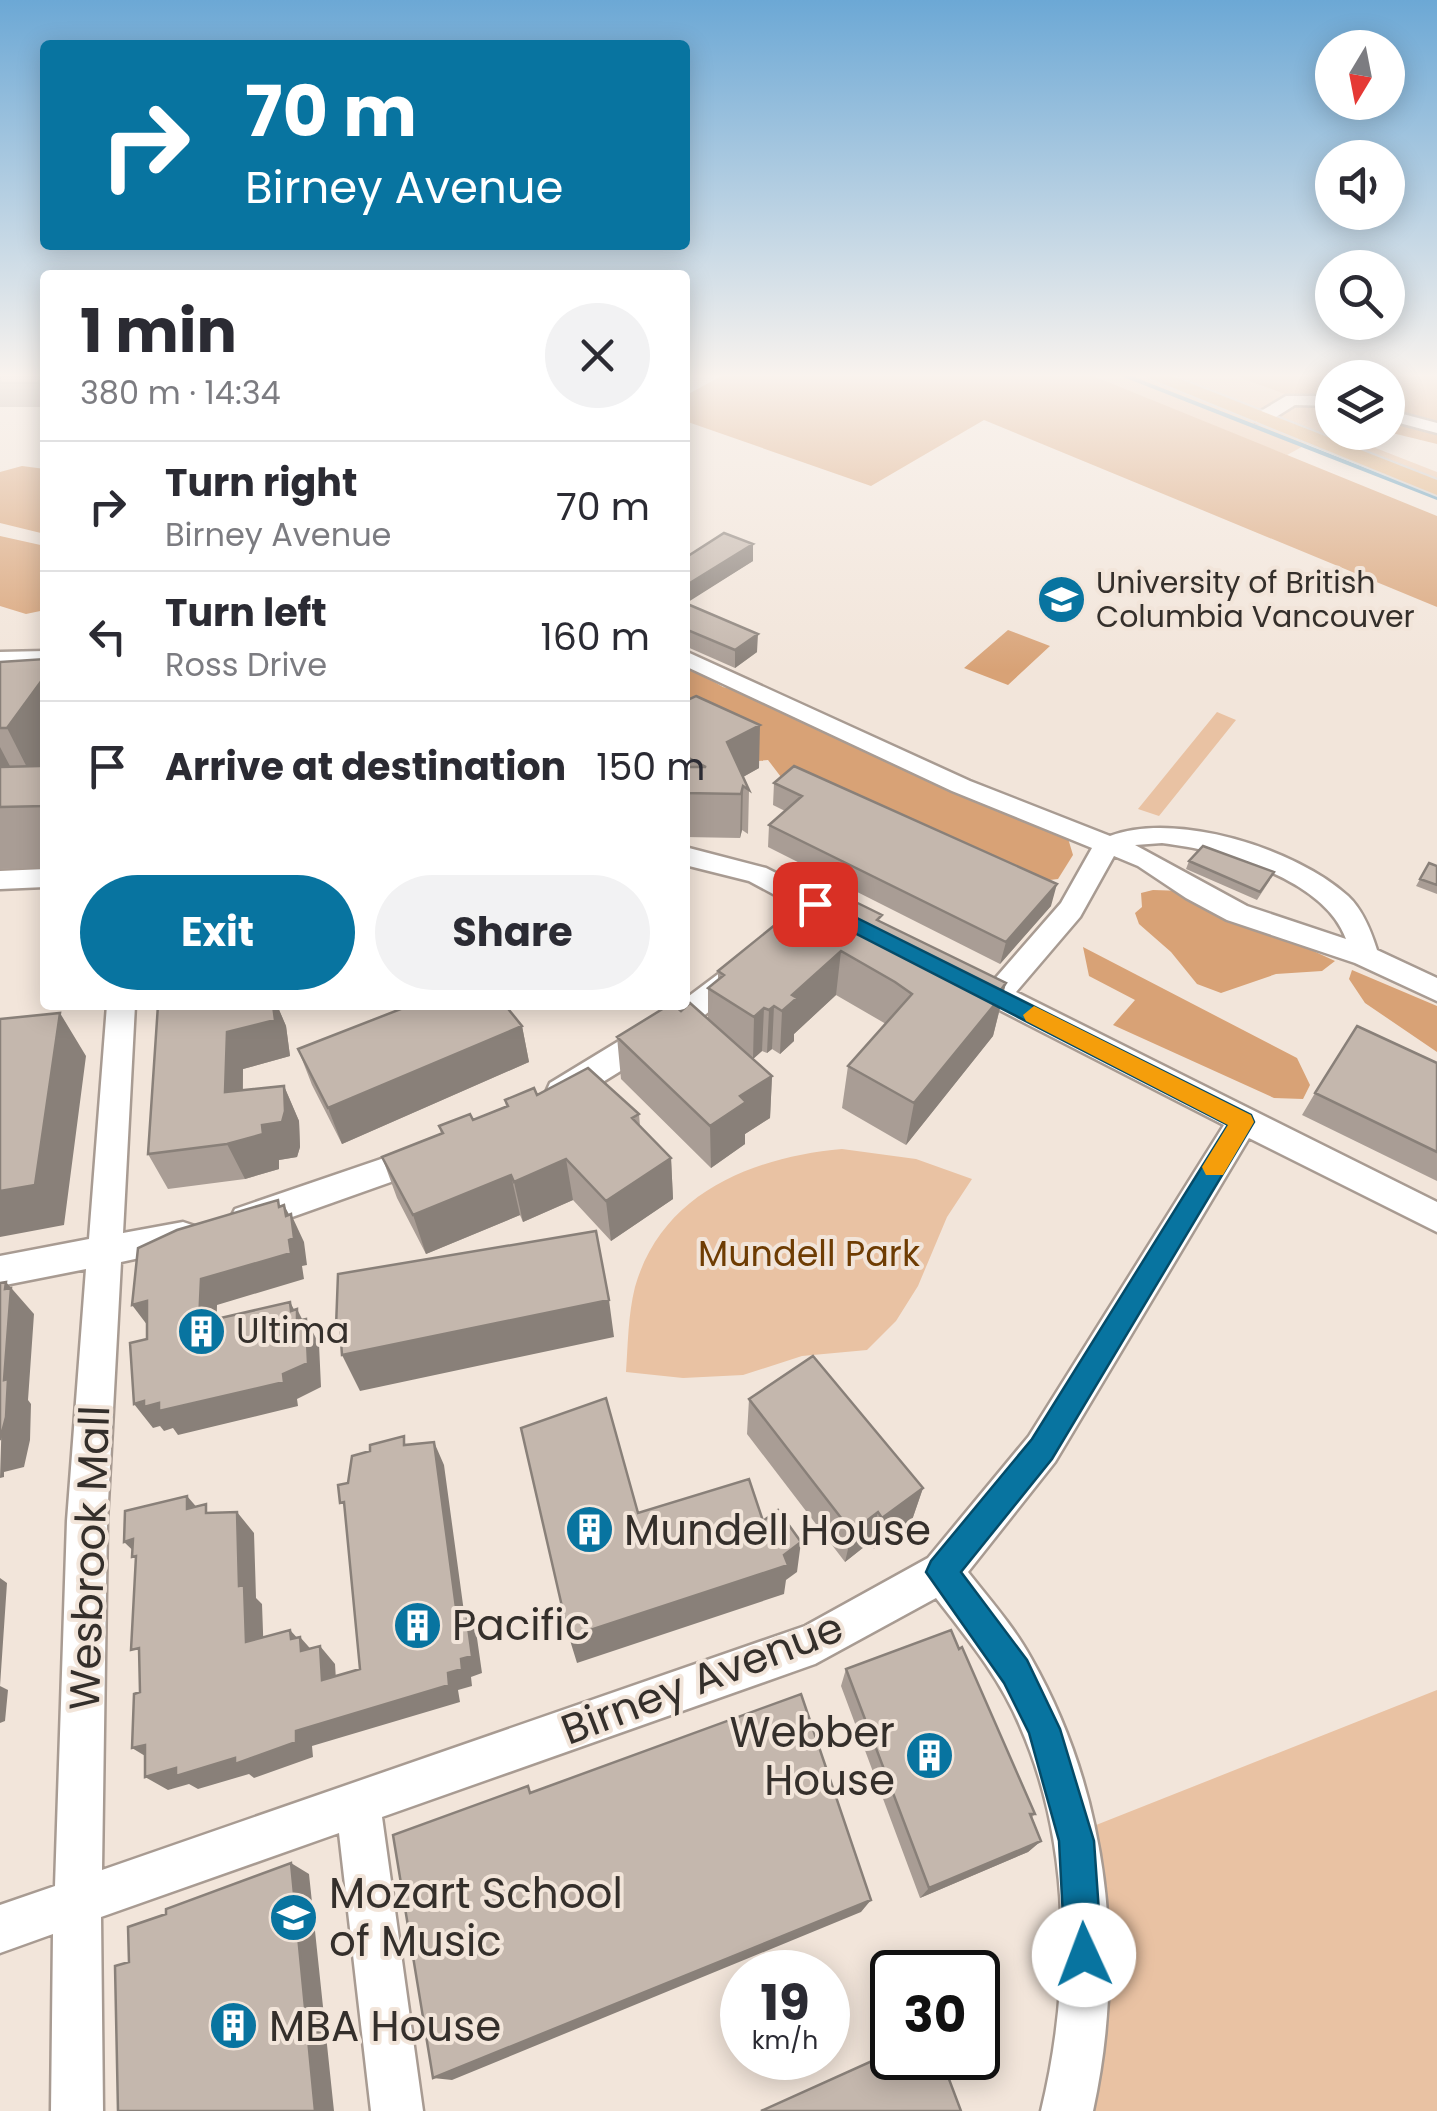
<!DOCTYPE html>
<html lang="en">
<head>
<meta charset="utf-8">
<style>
  :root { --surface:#fff; --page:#f2f2f3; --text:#2b2b33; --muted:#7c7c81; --line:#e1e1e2; --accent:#0874a0 }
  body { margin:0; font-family:Poppins,sans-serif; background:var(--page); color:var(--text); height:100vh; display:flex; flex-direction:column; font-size:38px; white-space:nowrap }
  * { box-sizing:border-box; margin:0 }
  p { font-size:32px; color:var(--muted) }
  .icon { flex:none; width:55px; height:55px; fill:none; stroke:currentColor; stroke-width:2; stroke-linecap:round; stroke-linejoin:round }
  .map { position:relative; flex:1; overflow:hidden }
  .details { position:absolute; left:40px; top:270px; width:650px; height:740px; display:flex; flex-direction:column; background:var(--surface); border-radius:10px; box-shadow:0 5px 25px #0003 }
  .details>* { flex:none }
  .hud { position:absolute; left:40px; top:40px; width:650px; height:210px; border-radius:10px; box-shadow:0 5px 25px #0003; background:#0874a0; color:#fff; overflow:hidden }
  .needle { width:65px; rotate:190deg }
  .fabs { position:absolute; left:1315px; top:30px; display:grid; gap:20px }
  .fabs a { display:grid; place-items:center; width:90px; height:90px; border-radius:50%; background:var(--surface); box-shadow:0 5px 25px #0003; font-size:50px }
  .speed { position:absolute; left:720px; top:1950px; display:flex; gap:20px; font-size:50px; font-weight:700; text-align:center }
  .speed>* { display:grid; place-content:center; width:130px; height:130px; border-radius:50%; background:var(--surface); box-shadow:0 5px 25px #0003; line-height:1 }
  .speed small { font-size:25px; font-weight:400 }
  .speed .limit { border:5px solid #111; border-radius:15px; background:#fff; color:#111 }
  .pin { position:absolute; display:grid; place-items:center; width:85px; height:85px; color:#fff; margin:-42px; border-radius:20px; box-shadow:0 5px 15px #0006 }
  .me { position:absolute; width:110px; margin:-55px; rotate:358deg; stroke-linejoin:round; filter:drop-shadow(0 0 8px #0008) }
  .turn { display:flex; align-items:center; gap:35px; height:210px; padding:0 40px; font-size:45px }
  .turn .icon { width:130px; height:130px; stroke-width:2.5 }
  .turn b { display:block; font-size:70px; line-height:85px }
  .round { display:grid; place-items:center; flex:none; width:105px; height:105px; border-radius:52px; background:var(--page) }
  .summary { display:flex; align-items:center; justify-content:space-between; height:170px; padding:0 40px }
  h1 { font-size:60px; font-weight:700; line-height:75px }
  .action { display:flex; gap:20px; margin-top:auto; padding:20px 40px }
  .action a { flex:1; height:115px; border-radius:60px; background:var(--accent); color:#fff; font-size:40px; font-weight:700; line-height:115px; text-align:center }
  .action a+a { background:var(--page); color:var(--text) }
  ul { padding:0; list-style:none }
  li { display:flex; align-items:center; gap:30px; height:130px; padding:0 40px; border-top:2px solid var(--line) }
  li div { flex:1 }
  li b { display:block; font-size:38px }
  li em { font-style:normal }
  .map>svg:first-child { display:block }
</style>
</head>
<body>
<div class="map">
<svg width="1437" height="2111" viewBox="0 0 1437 2111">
  <rect width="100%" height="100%" fill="#f2e5da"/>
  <path fill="#e9c2a3" d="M1080 376H1437L1332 378V431L1437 472V484L1320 437 1287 455Z
    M1217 712 1236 720 1159 816 1138 809Z
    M842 1149 916 1159 972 1179 947 1217 918 1286 896 1321 867 1350 802 1356 743 1375 683 1378 626 1372C628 1344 628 1315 635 1287 662 1192 754 1157 842 1149Z
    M1437 1690V2111H1083L1086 1829Z"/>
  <path fill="#d8a276" d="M721 376H1093L1437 516V607L984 420 871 486 685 421V396Z
    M1236 376H1437V444L1388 432V378H1332V411Z
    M22 466 45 469V534L0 523V472Z
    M0 536 45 546V610L26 614 0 606Z
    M1008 630 1050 646 1008 685 964 668Z
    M685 665 723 687 762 697 903 763 913 775 946 781 1003 805 1023 821 1067 835 1073 855 1058 879 1033 882 781 777 768 760 747 762 685 731Z
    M1153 890 1184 891 1335 961 1322 971 1276 974 1221 993 1197 984 1171 952 1139 924 1135 913 1142 907 1141 893Z
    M1083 947 1297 1058 1310 1085 1303 1099 1274 1098 1113 1025 1135 1000 1089 976Z
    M1352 970 1437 1006V1052L1365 1003 1349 979Z"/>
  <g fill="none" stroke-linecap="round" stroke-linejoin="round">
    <path stroke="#5295b9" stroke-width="4" d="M1126 376 1437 498"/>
    <defs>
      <path id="minor" d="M1286 396H1332V406L1295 405 1268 422H1256V414Z
        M1388 410 1437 423V433L1388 420Z
        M45 651V665L0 666V652Z
        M685 651 970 781 1110 836C1177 811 1296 849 1348 896 1363 910 1371 931 1377 950L1437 978V1001L1355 963 1227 920 1186 898 1138 866 1114 856 1080 917 1016 992 1437 1202V1232L1249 1138 1055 1462 968 1572C990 1600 1014 1627 1031 1658 1109 1795 1126 1959 1093 2111H1041C1071 1987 1072 1844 1020 1726 1000 1678 967 1638 936 1598L815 1664 382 1817 423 2111H371L339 1833 101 1917 103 2111H51L53 1934 0 1953V1905L55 1886 67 1521 86 1269 0 1286V1256L89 1239 107 1005H135L123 1233 183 1222 195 1226 200 1236 195 1246 121 1262 107 1521 102 1870 805 1626 928 1558 1029 1436 1224 1125 986 1003 960 989 956 982 960 975 970 972 993 981 1061 903 1092 848 952 791 685 666ZM1162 843C1221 850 1324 878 1346 939L1247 906 1135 845Z
        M685 847 766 868 849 910 853 917 849 924H829L749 881 685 865Z
        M45 869V887L0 889V871Z
        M739 963 749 966 753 973 749 980 682 1033 572 1101 561 1104 550 1101 546 1092 550 1083 678 1005H685V999L729 966Z
        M425 1144 436 1148 441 1157 436 1166 247 1233 235 1229 230 1219 235 1209Z"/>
      <path id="major" d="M1144 376H1172L1437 480V495Z"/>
    </defs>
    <use href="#minor" stroke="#a89b92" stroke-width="5"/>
    <use href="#major" stroke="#cac9c8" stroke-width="4"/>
    <use href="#minor" fill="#fff" fill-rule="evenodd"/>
    <use href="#major" fill="#deac77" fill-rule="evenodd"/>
  </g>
  <path fill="#a99d95" d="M0 376H45V407H0Z
    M753 544V561L685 603 757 652 735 668 685 646V558Z
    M45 659V868L0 869V662Z
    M685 701 759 768 743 777 749 790 748 834 742 830 740 838 685 837Z
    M774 783 1051 906 1000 964 768 847 769 825 785 811 773 805Z
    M1189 861 1270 880 1257 900 1186 869Z
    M1429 863 1437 866V894L1416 886Z
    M881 922 1004 993 993 1036 906 1145 842 1108 848 1066 886 1024 836 995 794 1034V1041L780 1054 772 1049 767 1053 762 1051 753 1059 772 1076 770 1118 745 1134V1144L711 1168 621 1079 617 1037 681 1011 708 1019V988L718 980V971Z
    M158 1005H277L286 1026 290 1056 243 1069V1090L284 1086 299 1121 300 1147 297 1157 279 1160V1169L245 1179 168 1189 148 1154Z
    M400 1005H505L522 1026 529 1062 342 1144 312 1085 298 1049 402 1009Z
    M1437 1063V1181L1302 1115 1315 1093Z
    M537 1095 639 1114 640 1126 671 1158 673 1199 611 1241 573 1200 523 1222 520 1215 426 1254 397 1198 382 1157 441 1134 439 1126 473 1120 506 1107 505 1100Z
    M749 1399 923 1488 912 1520 874 1549 869 1543 845 1562 747 1434Z
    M846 1669 1035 1814 1032 1817 1041 1841 1028 1852 920 1898 841 1686Z"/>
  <path fill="#898079" d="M45 376V400L38 383Z
    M753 544V561L685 604V586Z
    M758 634 757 652 735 668V650Z
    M45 676V779L38 789 7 728Z
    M760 725 759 768 727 786V742Z
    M0 747 22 789 0 807Z
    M743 786 742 830 740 838 741 794Z
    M1057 884 1051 906 1000 964 1006 942Z
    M841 951 836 995 794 1034V1041L780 1054 782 1011 792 995Z
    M1006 983 993 1036 906 1145 914 1103Z
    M273 1005H277L286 1026 290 1056 243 1069 242 1128 225 1092 227 1032Z
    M774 1006 772 1049 767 1053 769 1010Z
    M764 1008 762 1051 753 1059 754 1017Z
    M60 1013 86 1056 64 1225 0 1237V1191Z
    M522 1026 529 1062 342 1144 328 1108Z
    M772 1076 770 1118 745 1134V1144L711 1168 710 1126 740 1096Z
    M284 1086 299 1121 300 1147 297 1157 279 1160V1169L245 1179 227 1144 262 1125Z
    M671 1158 673 1199 611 1241 606 1201Z
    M566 1159 573 1200 523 1222 514 1182Z
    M511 1175 520 1215 426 1254 413 1215Z
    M284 1205 292 1220 291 1214 304 1242 307 1265 302 1266 304 1279 217 1305 216 1348 199 1323 201 1279 286 1216Z
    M6 1282 34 1314 28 1400 31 1404 30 1440 24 1467 4 1472V1477L0 1478Z
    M609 1300 614 1337 360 1391 342 1355Z
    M147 1301 151 1330 132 1305Z
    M290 1302 297 1315V1309L306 1327V1319L319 1344 321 1387 297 1399 298 1406 178 1435 173 1428 164 1431 160 1426 153 1428 134 1404 283 1374 291 1311Z
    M434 1442 444 1465 467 1634 457 1615Z
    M923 1488 912 1520 874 1549 882 1518Z
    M187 1496 206 1518 187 1509Z
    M237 1512 254 1533 256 1598 262 1604 264 1660 246 1642 239 1586Z
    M878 1512 869 1543 845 1562 852 1532Z
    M133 1539 145 1562 124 1542Z
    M801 1542 797 1572 786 1580 784 1594 577 1663 569 1637 784 1555Z
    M0 1578 7 1583 0 1686 8 1690 5 1721 0 1723Z
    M466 1612 476 1631 482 1673 471 1677 472 1686 458 1690 460 1702 312 1746 313 1757 254 1778 249 1774 198 1789 189 1784 168 1790 145 1777 296 1731 448 1673 461 1659Z
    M290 1630 300 1641V1637L316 1655 317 1669 291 1639Z
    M320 1646 335 1664 337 1696 322 1680Z
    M145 1745 155 1762 132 1748Z
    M1041 1841 1028 1852 920 1898 929 1888Z
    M291 1863 309 1874 334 2111H315Z
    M871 1900 861 1912 452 2080 433 2078Z"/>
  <path fill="#c4b7ad" stroke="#898079" stroke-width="2.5" d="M0 376H45L38 383H0Z
    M724 533 753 544 685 586V558Z
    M685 603 758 634 735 650 685 629Z
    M45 659V676L7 728H0V662Z
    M696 696 760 725 727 742 749 790 743 786 741 794 685 793V767H706L685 756V701Z
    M45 748V806L0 807V767L39 766Z
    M794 766 1057 884 1006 942 769 825 802 796 774 783Z
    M1203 846 1274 872 1260 892 1189 861Z
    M1429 863 1437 866V885L1420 879Z
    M823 886 882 915 877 920 1006 983 1000 991 1004 993 914 1103 848 1066 912 994 895 982 841 951 792 995 797 998 782 1011 774 1006 769 1010 764 1008 754 1017 708 988 724 975 718 971Z
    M690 1003 772 1076 740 1096 746 1102 710 1126 617 1037 669 1005H674L681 1011Z
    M158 1005H273L275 1020 227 1032 225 1092 284 1086 285 1111 282 1122 262 1125 263 1134 227 1144 148 1154Z
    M411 1005H505L522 1026 328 1108 298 1049Z
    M60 1013 35 1185 0 1191V1019Z
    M1357 1026 1437 1063V1152L1315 1093Z
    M588 1068 639 1114 632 1118 671 1158 606 1201 566 1159 514 1182 511 1175 413 1215 382 1157 443 1133 439 1126 470 1114 473 1120 508 1106 505 1100 534 1088 537 1095Z
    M278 1200 279 1207 284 1205 286 1216 291 1214 294 1238 289 1240 291 1253 201 1279 199 1323 290 1302 291 1311 297 1309V1321L306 1319 308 1363 283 1374 284 1382 159 1411V1403L144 1407V1401L134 1404 130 1343 147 1339V1301L132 1305 138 1248 177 1230Z
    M596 1231 609 1300 342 1355 340 1327H336L338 1274Z
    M6 1282 5 1289 11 1288 4 1380 8 1379 6 1417 0 1440V1283Z
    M813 1356 923 1488 882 1518 878 1512 852 1532 749 1399Z
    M606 1398 638 1513 749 1479 763 1521 778 1510 801 1542 784 1555 788 1565 569 1637 521 1428Z
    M404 1436V1445L434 1442 457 1615 466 1612 472 1656 461 1659 462 1669 448 1673 449 1685 296 1731V1742L235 1764V1758L176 1776V1768L145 1777V1745L132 1748 134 1694 140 1692 139 1648 131 1650 136 1556 132 1557 133 1539 124 1542 125 1511 187 1496V1509L206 1504V1513L237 1512 239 1586 244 1585 246 1642 290 1630 291 1639 300 1637 301 1651 320 1646 322 1680 360 1669 344 1502 340 1503 338 1485 348 1483 352 1456 370 1451V1445Z
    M951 1630 959 1649 962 1647 1035 1814H1030L1041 1841 929 1888 846 1669Z
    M801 1694 871 1900 433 2078 393 1835 528 1786 530 1793Z
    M291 1863 315 2111H118L115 1966 129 1962 128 1927 166 1914V1909Z
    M892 2052V2058H941L961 2111H761Z"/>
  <linearGradient id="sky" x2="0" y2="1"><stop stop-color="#6ca8d5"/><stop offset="0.56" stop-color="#f9f3ee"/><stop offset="1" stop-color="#f9f3ee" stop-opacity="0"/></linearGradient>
  <rect width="1437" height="671" fill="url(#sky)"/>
  <path fill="#0874a0" stroke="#054b68" stroke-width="2.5" d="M815 897 1251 1115 1254 1122 1052 1459 961 1572 1027 1660 1060 1729 1094 1841 1102 1955 1096 1968 1084 1973 1071 1968 1065 1955 1059 1841 1029 1733 1004 1683 926 1572 931 1561 1032 1439 1228 1125 808 909V900Z"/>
  <path fill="#f59e0b" d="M1034 1006 1251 1115 1254 1122 1223 1175H1206L1202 1167 1228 1125 1026 1021 1023 1015Z"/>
  <defs>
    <symbol id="university-disc" viewBox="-11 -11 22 22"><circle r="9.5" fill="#0874a0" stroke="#f2e5da"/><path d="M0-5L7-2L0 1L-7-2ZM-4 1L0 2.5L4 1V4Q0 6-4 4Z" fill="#fff"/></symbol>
    <symbol id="building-disc" viewBox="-11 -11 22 22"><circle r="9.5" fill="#0874a0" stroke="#f2e5da"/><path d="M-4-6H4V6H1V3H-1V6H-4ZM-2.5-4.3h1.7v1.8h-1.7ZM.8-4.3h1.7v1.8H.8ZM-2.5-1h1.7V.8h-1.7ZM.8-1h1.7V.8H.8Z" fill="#fff"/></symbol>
    <symbol id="school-disc" viewBox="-11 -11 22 22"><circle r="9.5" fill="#0874a0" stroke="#f2e5da"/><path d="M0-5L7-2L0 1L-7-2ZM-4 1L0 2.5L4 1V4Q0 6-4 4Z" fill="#fff"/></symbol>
  </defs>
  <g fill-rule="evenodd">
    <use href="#university-disc" x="1034" y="572" width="55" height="55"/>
    <use href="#building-disc" x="174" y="1304" width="55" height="55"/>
    <use href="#building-disc" x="562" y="1502" width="55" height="55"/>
    <use href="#building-disc" x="390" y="1598" width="55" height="55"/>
    <use href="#building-disc" x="902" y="1728" width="55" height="55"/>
    <use href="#school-disc" x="266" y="1890" width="55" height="55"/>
    <use href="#building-disc" x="206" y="1998" width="55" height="55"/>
  </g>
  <g text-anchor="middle" stroke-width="8" stroke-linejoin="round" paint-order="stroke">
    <g font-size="30" fill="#342f2b" stroke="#f2e5da" text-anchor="start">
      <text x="1096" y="593">University of British<tspan x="1096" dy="34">Columbia Vancouver</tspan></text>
    </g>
    <g font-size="35" fill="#6e3c03" stroke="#f2e5da">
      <text x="809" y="1266">Mundell Park</text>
    </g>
    <g font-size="35" fill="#342f2b" stroke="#f2e5da" text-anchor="start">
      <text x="236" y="1343">Ultima</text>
    </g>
    <g font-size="42" fill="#342f2b" stroke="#f2e5da" text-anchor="start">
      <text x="624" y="1545">Mundell House</text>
      <text x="452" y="1640">Pacific</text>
      <text x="895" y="1747" text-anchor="end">Webber<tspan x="895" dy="48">House</tspan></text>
      <text x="329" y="1908">Mozart School<tspan x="329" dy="48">of Music</tspan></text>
      <text x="269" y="2041">MBA House</text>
    </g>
    <g font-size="42" fill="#342f2b" stroke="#f2e5da">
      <text transform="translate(89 1558) rotate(-88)" y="15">Wesbrook Mall</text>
      <text transform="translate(702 1678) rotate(-21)" y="15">Birney Avenue</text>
    </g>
  </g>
</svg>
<div class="fabs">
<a><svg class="needle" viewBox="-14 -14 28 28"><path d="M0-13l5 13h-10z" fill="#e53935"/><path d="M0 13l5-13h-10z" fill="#7c7c81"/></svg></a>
<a><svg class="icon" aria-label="sound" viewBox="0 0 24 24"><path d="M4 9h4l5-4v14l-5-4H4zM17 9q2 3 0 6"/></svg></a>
<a><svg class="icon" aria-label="search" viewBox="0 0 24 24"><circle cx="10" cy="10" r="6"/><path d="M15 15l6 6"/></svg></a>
<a><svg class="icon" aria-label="layers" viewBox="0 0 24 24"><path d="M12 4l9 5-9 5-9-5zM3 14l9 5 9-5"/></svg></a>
</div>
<div class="speed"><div>19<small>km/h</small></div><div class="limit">30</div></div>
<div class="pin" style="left:815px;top:904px;background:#d93025"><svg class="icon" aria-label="arrive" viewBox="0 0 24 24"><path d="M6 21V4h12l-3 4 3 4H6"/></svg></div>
<svg class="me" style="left:1084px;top:1955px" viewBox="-20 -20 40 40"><circle r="19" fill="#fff"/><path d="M0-13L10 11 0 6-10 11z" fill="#0874a0"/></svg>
<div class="hud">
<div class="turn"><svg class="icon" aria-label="right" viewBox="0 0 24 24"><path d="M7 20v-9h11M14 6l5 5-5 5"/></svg><div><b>70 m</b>Birney Avenue</div></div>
</div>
<section class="details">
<div class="summary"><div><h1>1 min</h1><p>380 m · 14:34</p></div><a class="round"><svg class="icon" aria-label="close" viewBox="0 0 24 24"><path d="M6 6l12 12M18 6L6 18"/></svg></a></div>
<ul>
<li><svg class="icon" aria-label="right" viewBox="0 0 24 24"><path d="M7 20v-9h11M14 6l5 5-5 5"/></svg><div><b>Turn right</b><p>Birney Avenue</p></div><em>70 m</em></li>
<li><svg class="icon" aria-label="left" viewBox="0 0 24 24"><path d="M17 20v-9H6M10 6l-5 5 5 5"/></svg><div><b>Turn left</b><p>Ross Drive</p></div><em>160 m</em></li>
<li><svg class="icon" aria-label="arrive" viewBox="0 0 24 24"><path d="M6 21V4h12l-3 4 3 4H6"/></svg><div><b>Arrive at destination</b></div><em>150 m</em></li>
</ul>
<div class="action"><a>Exit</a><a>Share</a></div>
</section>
</div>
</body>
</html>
